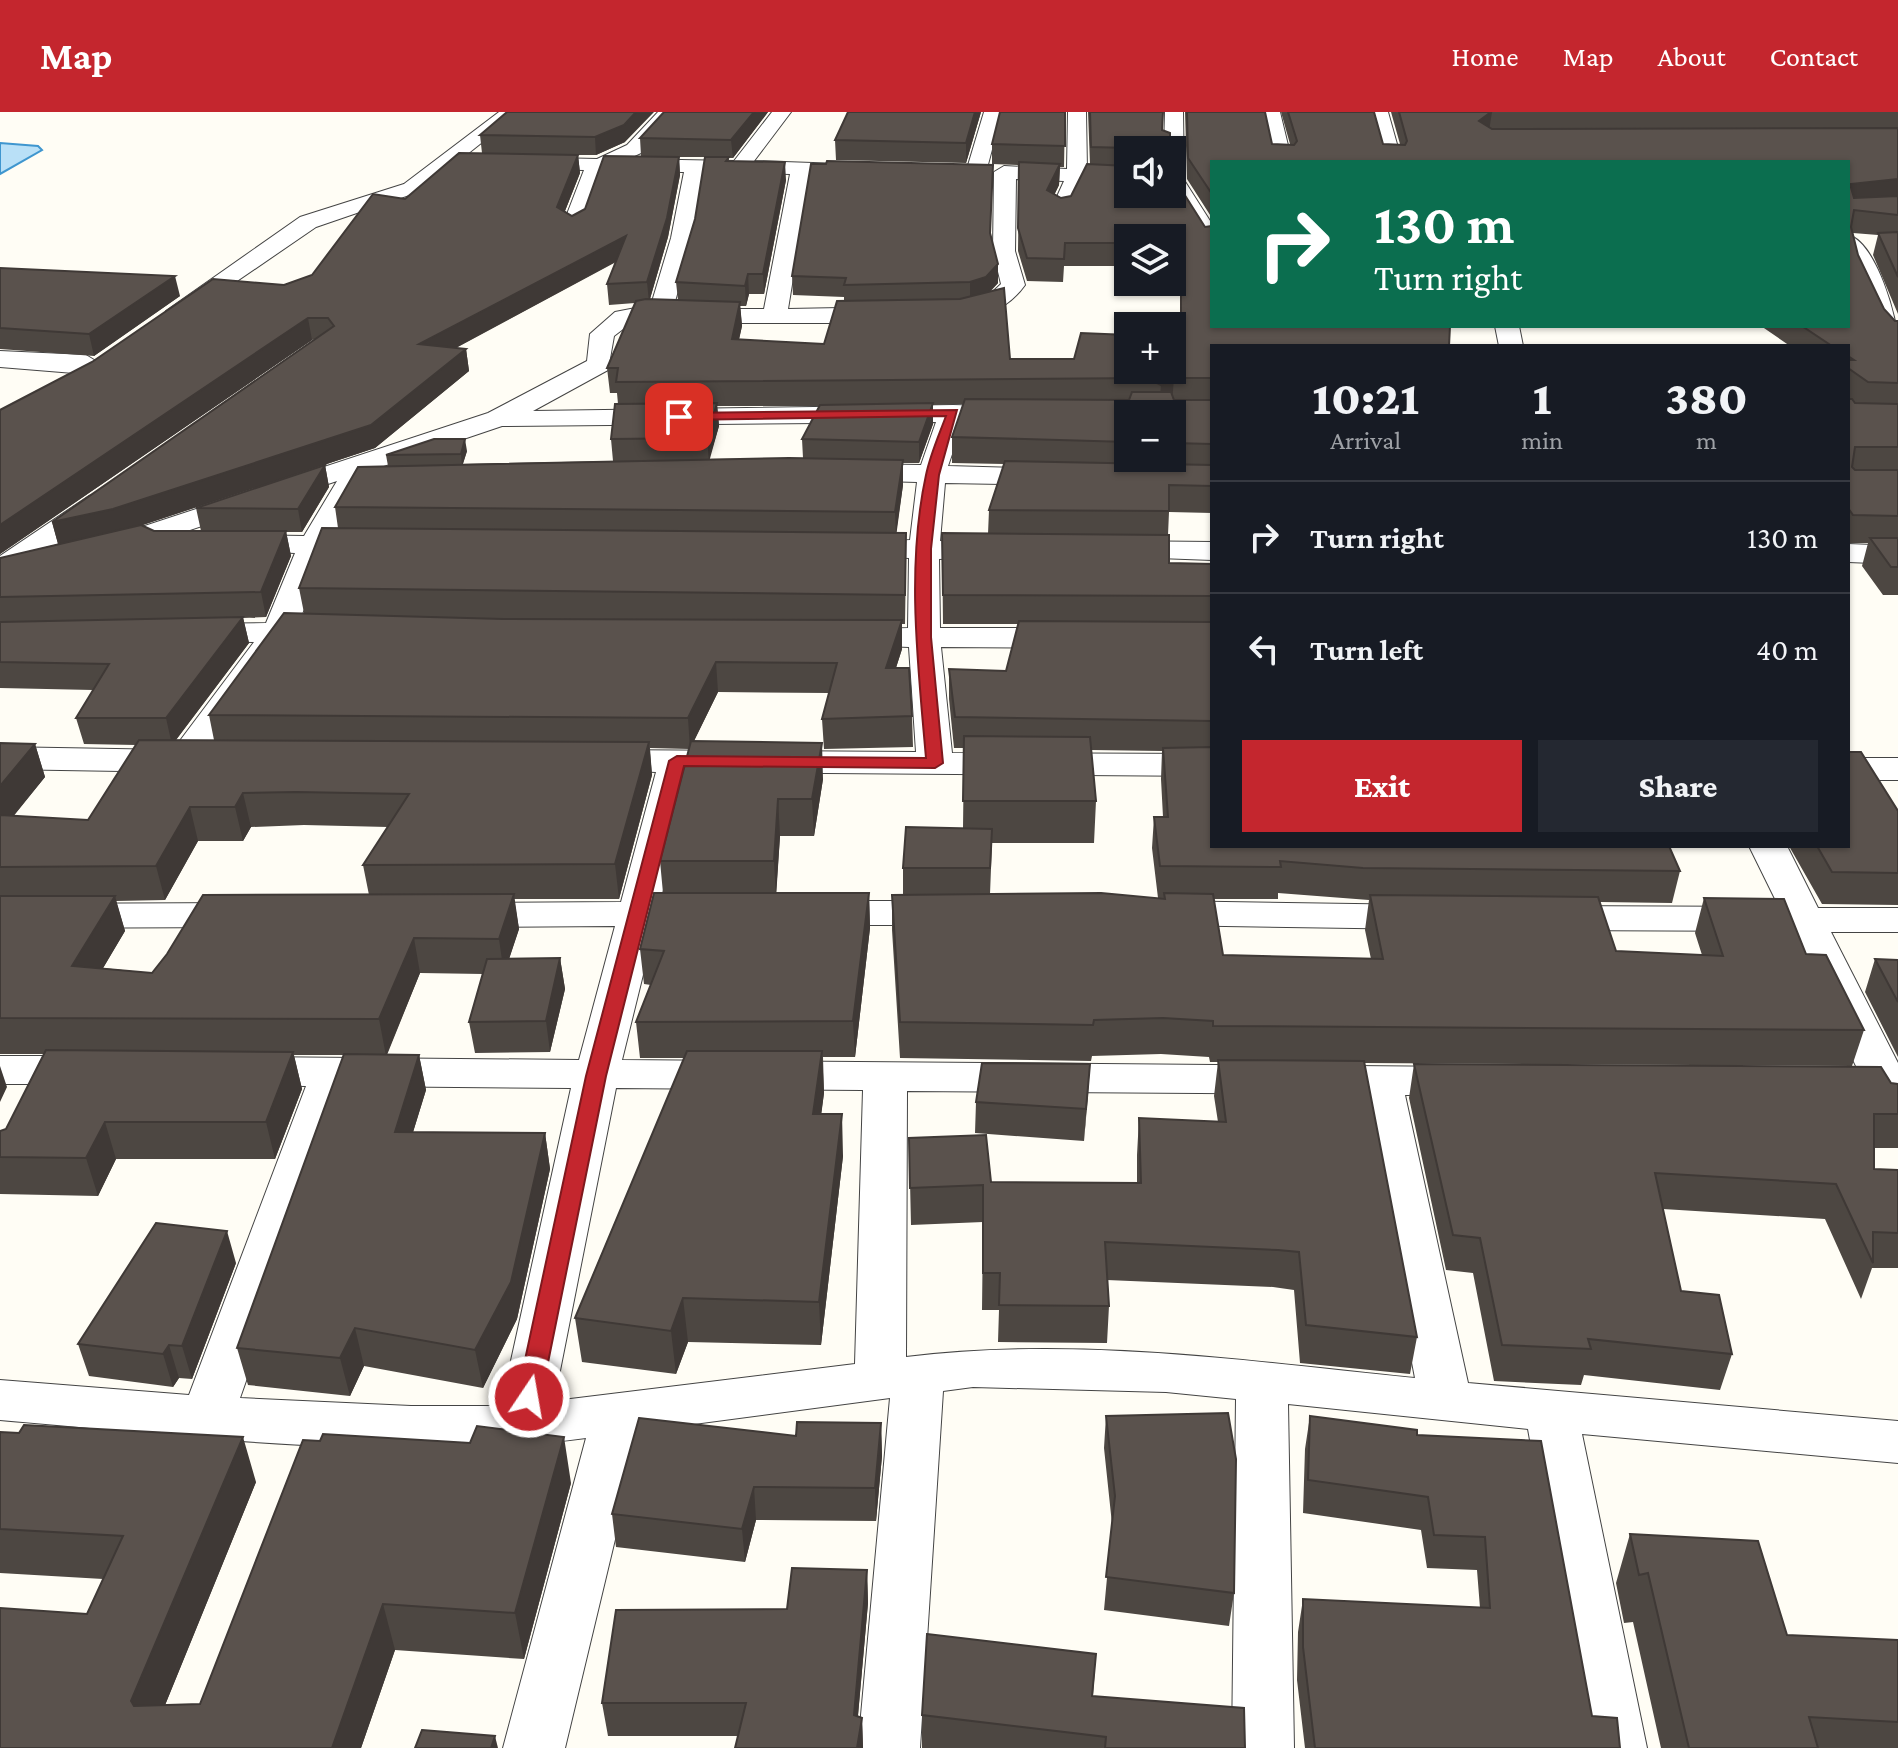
<!DOCTYPE html>
<html lang="en">
<head>
<meta charset="utf-8">
<style>
  :root { --surface:#171b24; --page:#242831; --text:#f1f3f6; --muted:#9ea1a6; --line:#363941; --accent:#c4262e }
  body { margin:0; font-family:"Crimson Pro",serif; background:var(--page); color:var(--text); height:100vh; display:flex; flex-direction:column; font-size:30px; white-space:nowrap }
  * { box-sizing:border-box; margin:0 }
  p { font-size:26px; color:var(--muted) }
  .icon { flex:none; width:44px; height:44px; fill:none; stroke:currentColor; stroke-width:2; stroke-linecap:round; stroke-linejoin:round }
  .map { position:relative; flex:1; overflow:hidden }
  .sheet { position:absolute; left:1210px; top:232px; width:640px; height:504px; display:flex; flex-direction:column; background:var(--surface); border-radius:0px; box-shadow:0 2px 6px #0004 }
  .sheet>* { flex:none }
  .banner { position:absolute; left:1210px; top:48px; width:640px; height:168px; border-radius:0px; box-shadow:0 2px 6px #0004; background:#0b6e4f; color:#fff; overflow:hidden }
  .buttons { position:absolute; left:1114px; top:24px; display:grid; gap:16px }
  .buttons a { display:grid; place-items:center; width:72px; height:72px; border-radius:0px; background:var(--surface); box-shadow:0 2px 6px #0004; font-size:40px }
  .pin { position:absolute; display:grid; place-items:center; width:68px; height:68px; color:#fff; margin:-34px; border-radius:16px; box-shadow:0 4px 12px #0006 }
  .me { position:absolute; width:88px; margin:-44px; rotate:12deg; stroke-linejoin:round; filter:drop-shadow(0 0 6px #0008) }
  .turn { display:flex; align-items:center; gap:28px; height:168px; padding:0 32px; font-size:36px }
  .turn .icon { width:104px; height:104px; stroke-width:2.5 }
  .turn b { display:block; font-size:56px; line-height:68px }
  .eta { display:flex; justify-content:space-evenly; align-items:center; height:136px; text-align:center }
  .eta b { font-size:48px; font-weight:800; line-height:56px }
  .button { display:flex; gap:16px; margin-top:auto; padding:16px 32px }
  .button a { flex:1; height:92px; border-radius:0px; background:var(--accent); color:#fff; font-size:32px; font-weight:800; line-height:92px; text-align:center }
  .button a+a { background:var(--page); color:var(--text) }
  ul { padding:0; list-style:none }
  li { display:flex; align-items:center; gap:24px; height:112px; padding:0 32px; border-top:2px solid var(--line) }
  li div { flex:1 }
  li b { display:block; font-size:30px }
  li em { font-style:normal }
  header { display:flex; align-items:center; gap:48px; box-sizing:border-box; height:112px; padding:0 40px; background:var(--accent); color:#fff }
  header strong { font-size:38px }
  nav { display:flex; gap:44px; margin-inline-start:auto; font-size:28px }
  .map>svg:first-child { display:block }
</style>
</head>
<body>
<header>
<strong>Map</strong>
<nav><a>Home</a><a>Map</a><a>About</a><a>Contact</a></nav>
</header>
<div class="map">
<svg width="1898" height="1636" viewBox="0 0 1898 1636">
  <rect width="100%" height="100%" fill="#fffdf5"/>
  <path fill="#b9e0f7" stroke="#3f96cf" stroke-width="2" d="M0 31 38 34 42 38 0 62Z"/>
  <g fill="none" stroke-linecap="round" stroke-linejoin="round">
    <defs>
      <path id="minor" d="M499 0H520L465 44 597 47 627 33 658 0H677L641 41 628 47 734 49 772 0H791L754 49 871 53 874 57 864 63 810 62 788 197 895 195 899 200 895 205 870 211H699L661 205 631 211 614 224 608 258 533 299 953 293 1023 295 1027 301 1023 307 963 310 948 354 1052 357 1062 359 1066 365 1062 371 1052 373 945 371 940 429 1007 432 1011 438 1007 444 939 447 940 516H1068L1079 519 1084 526 1079 533 1068 536 941 535 952 641 1212 642V664L692 660 660 790 716 794 722 802 716 810 655 814 622 948 1466 955 1482 959 1488 969 1482 979 1466 983H1405L1468 1271 1898 1309V1351L1582 1322 1647 1636H1585L1528 1317 1288 1292 1294 1636H1232L1236 1287 1166 1280 973 1275 943 1279 920 1636H858L890 1286 641 1319 565 1636H503L586 1326C398 1351 189 1324 0 1308V1268L189 1283 306 974 242 973 227 969 220 959 227 949 242 945 579 948 615 814 462 815 448 811 442 803 448 795 462 791 621 790 656 660 583 657 578 649 583 641 596 638 916 640 909 535 837 532 832 525 837 518 908 516 909 446 841 443 837 437 841 431 910 428 917 370 848 368 838 366 834 360 838 354 848 352 921 353 936 310 502 314 360 362 366 368 333 424 379 427 383 433 379 439 325 442 299 510 339 512 344 519 339 526 287 530 196 657 183 660 0 657V635L173 638 254 530 181 529 176 522 181 515 192 512 266 511 295 441 225 438 221 432 225 426 236 423 304 424 337 369 124 440H102L98 434 102 428 488 301 587 249 590 222 615 200 651 193 671 126 684 60 604 59 584 115 573 121 562 115 584 58 450 56 418 80 316 115 186 204 178 206 166 199 300 105 404 72ZM704 60 790 62 764 197H699L674 193 693 126ZM350 974 571 976 501 1294H411L240 1286ZM616 976 863 978 855 1252 554 1289ZM907 979 1361 982 1415 1266C1247 1249 1075 1224 906 1245Z
        M984 0H1002L986 60 976 66 966 60Z
        M1068 0H1086L1087 58 1128 60V72L1084 70 1072 93 1065 95 1055 89 1064 69 1016 67 1015 139 1025 173C1008 197 976 212 947 205L943 200 947 195 985 187 1001 172 993 139 994 60 1004 54 1067 57Z
        M1165 0H1183L1184 68 1212 112V136L1204 134 1172 81V38H1164Z
        M1262 0H1280L1292 50H1272Z
        M1370 0H1388L1402 50H1382Z
        M1848 123C1876 130 1898 207 1898 232L1889 230C1866 204 1848 158 1848 123Z
        M1495 214H1519L1523 234H1499Z
        M0 239 86 243 99 251 100 264 96 269 0 318V299L74 261 0 255Z
        M99 381 109 384 113 390 109 396 11 464 0 467V444L89 384Z
        M1116 429 1212 430V448L1105 444 1101 438 1105 432Z
        M1848 432 1898 434V452L1848 450Z
        M1848 646H1898V668H1848Z
        M1749 734H1787L1818 796H1898V820H1831L1898 951V1010L1882 1005 1876 995 1790 819 1550 818 1536 814 1530 806 1536 798 1550 794 1779 795Z
        M814 789H946L960 793 966 801 960 809 946 813H814L800 809 794 801 800 793Z
        M1162 789 1422 793 1436 797 1442 805 1436 813 1422 817 1162 813 1148 809 1142 801 1148 793Z
        M246 791 260 795 266 803 260 811 246 815 0 816V792Z
        M0 944H90L105 948 112 958 105 968 90 972H0Z"/>
    </defs>
    <use href="#minor" stroke="#444" stroke-width="2"/>
    <use href="#minor" fill="#fff" fill-rule="evenodd"/>
  </g>
  <path fill="#4d4742" fill-rule="evenodd" d="M507 0 625 30 596 43H578L580 61 565 99 572 104 585 97 641 44 640 26 664 0H768L733 46H729V49L786 68 764 182H749L746 194H740L742 214 739 228 824 232 844 189V185L793 183 792 164 991 123 998 171 990 180 1010 247H1074L1180 225V154H1172V126H1128V154H1064L1063 170 1027 169 1018 139 1019 53 992 52V32L1065 0 1064 55H1060L1059 73 1054 83 1061 86 1071 84 1090 52 1088 0H1163L1162 18 1170 38H1128V82H1172L1212 234V401L1169 400 1168 423 1169 451 1212 452V734L1680 759 1672 791 1600 790 1616 839 1702 843 1695 821 1704 786 1806 842 1864 918 1852 954 1364 951 1417 1225 1410 1262 1300 1251 1294 1178 1273 1175 1107 1168 1109 1194 1107 1231 998 1230 999 1198H982L983 1110 911 1113 909 1026 991 1070 1137 1071V1043L1139 1006 1218 1010 1214 984 1218 950H1210L1209 945 1161 942 1092 944 1091 949 900 946 892 818V783H903V756L963 716 964 636H954L949 587V557L1006 559 1018 512H943L942 421 988 422 989 398 1004 352 952 351V325L963 292 933 293V312L919 351H903V373L896 421H906V449L905 512H902V537L896 556 912 604 913 635 824 637 822 607 829 581 718 580 694 629 823 667 814 724H780L776 781H869L870 816 855 945H823L824 981 821 1002 843 1044 821 1233 688 1230 676 1262 582 1250 575 1206 684 946H640L636 910 651 873 644 872 640 837 663 781 660 749 689 637 650 636 652 663 619 787H514L519 817 509 847 560 846 565 877 550 940 475 941 469 910 483 862 420 861 387 943H419L426 978 413 1020 545 1021 550 1057 517 1207 483 1276 364 1254 350 1284 248 1273 237 1236 344 943H294L302 977 275 1047H116L98 1084 0 1082V1019L6 1017 44 942H0V631L35 632 45 665 13 704 88 708 136 633 84 632 76 606 93 578 0 576V446L58 432 52 410 315 227 312 228 0 442V298L284 173 312 163 405 87 482 41 480 23ZM679 45H705L695 107 676 170 678 188 650 187 668 125 680 63ZM616 150 607 172 609 193 635 191 607 256 610 281H617L618 292 611 327 613 349 463 352 467 339 386 343 388 354 335 395 338 416 299 476 304 501 209 603 214 628H176L249 531 243 506 266 505 291 444 286 420H302L329 375 325 353 196 396 201 419H154L142 413 375 336 469 259 466 237 456 236ZM717 294H819L802 327 803 346 709 347 719 314ZM1128 302H1172V346H1128ZM1091 638 1162 639 1161 667 1163 705H1154L1152 736 1158 786 990 782 992 731H1094L1096 689ZM304 713 388 715 363 753 369 783 152 861 103 856 125 819 116 789 165 788 198 729H243L251 715ZM1278 781 1369 788 1365 818 1371 847 1223 843 1214 787H1278Z
    M981 0 966 51 836 48 835 28Z
    M1185 0H1265L1272 32H1290L1281 0H1374L1383 32H1400L1391 0H1898V202L1873 143 1878 123 1853 121 1858 143 1884 197 1895 209H1898V483H1883L1862 454 1868 431H1848V287H1850L1848 286V234H1790L1761 214H1848V50H1212V106L1187 67Z
    M0 156 180 184 94 244 0 237Z
    M1898 699V793L1822 792 1789 734H1848Z
    M1875 847 1898 848V945L1865 880Z
    M1090 952 1084 1029 975 1021 976 990Z
    M1414 952 1898 972V1036H1874V1057L1898 1058V1156H1872L1861 1187 1825 1107 1663 1097 1681 1179 1732 1242 1720 1278 1584 1263 1581 1273 1494 1269 1473 1161 1446 1158 1409 986Z
    M236 1151 192 1267 179 1266 173 1275 89 1264 78 1232Z
    M1106 1304 1234 1481 1229 1514 1104 1498 1112 1412 1104 1336Z
    M1310 1304 1417 1323 1541 1329 1592 1604 1620 1636H1305L1297 1568 1298 1520 1303 1487 1480 1496 1477 1458 1427 1456 1421 1418 1303 1401 1305 1337Z
    M881 1311 882 1344 876 1409 756 1408 745 1450 616 1435 612 1402 796 1324Z
    M0 1320 256 1370 165 1593 200 1592 571 1371 524 1547 395 1538 361 1636H0L87 1502 103 1467 0 1461Z
    M1630 1422 1787 1523 1898 1528V1636H1661L1633 1510 1624 1511 1616 1471Z
    M867 1458 868 1491 858 1604 862 1606 863 1636H735L738 1624H608L602 1591 787 1497Z
    M1096 1542 1093 1584 1245 1636H922V1603Z"/>
  <path fill="#3f3936" d="M636 0H654L625 30 596 43 595 25Z
    M754 0H768L733 46 731 28Z
    M975 0H981L966 51V31Z
    M1492 0 1489 19 1479 9Z
    M578 43 580 61 559 114 557 95Z
    M679 45 680 63 668 125 649 190 647 170Z
    M785 50 786 68 764 182 763 162Z
    M1060 52 1059 73 1046 100 1047 78Z
    M1898 67V88L1848 93 1850 72Z
    M626 124 628 143 422 254 419 232Z
    M998 152V171L985 184 970 189V170Z
    M748 162 749 182 746 194 745 174Z
    M175 164 180 184 94 244 89 222Z
    M740 190 742 214 733 252 732 227Z
    M308 206 312 228 0 442V413Z
    M466 237 469 259 375 336 119 421 59 435 52 410Z
    M1174 266 1172 291 1159 298 1161 273Z
    M717 291 719 314 709 350 707 326Z
    M933 291V312L919 351V330Z
    M465 327 467 339 462 354 461 342Z
    M903 348V373L896 425 895 400Z
    M325 353 329 375 302 420 298 397Z
    M286 419 291 444 266 505 261 480Z
    M243 505 249 531 172 633 166 606Z
    M902 508V537L886 586V556Z
    M716 550 718 580 690 637 688 606Z
    M649 630 652 663 619 787 615 752Z
    M822 631 823 667 814 724 812 687Z
    M35 632 45 665 0 721V674Z
    M243 681 251 715 243 729 235 695Z
    M778 687 780 724 776 786 774 749Z
    M190 695 198 729 165 788 156 754Z
    M869 781 870 816 855 945 853 909Z
    M514 782 519 817 504 862 499 827Z
    M115 784 125 819 83 890 72 854Z
    M414 826 420 861 386 944 379 907Z
    M560 846 565 877 550 940 546 909Z
    M822 939 824 981 816 1044 813 1002Z
    M293 940 302 977 275 1047 266 1010Z
    M419 943 426 978 402 1056 395 1020Z
    M1090 952 1088 983 1084 1029 1086 997Z
    M0 954 7 975 0 990Z
    M842 1002 843 1044 821 1233 819 1190Z
    M105 1010 116 1047 98 1084 86 1046Z
    M545 1021 550 1057 517 1207 483 1276 475 1238Z
    M227 1119 236 1151 192 1267 182 1234Z
    M683 1186 688 1230 676 1262 671 1219Z
    M355 1216 364 1254 350 1284 340 1246Z
    M169 1233 179 1266 173 1275 163 1242Z
    M881 1311 882 1344 876 1409 875 1376Z
    M243 1325 256 1370 148 1635 131 1589Z
    M564 1325 571 1371 524 1547 515 1501Z
    M754 1375 756 1408 745 1450 742 1417Z
    M867 1458 868 1491 855 1636 854 1603Z
    M383 1492 395 1538 361 1636H332Z
    M862 1606 863 1636H857Z
    M495 1624 498 1636H491Z"/>
  <path fill="#5a524d" stroke="#3f3936" stroke-width="2" d="M507 0H636L624 13 595 25 480 23Z
    M664 0H754L731 28 640 26Z
    M848 0H975L966 31 835 28Z
    M1000 0H1065V34L992 32Z
    M1090 0H1163L1162 18 1170 21V38H1129V36L1091 35Z
    M1187 0H1265L1272 32 1294 33 1297 29 1288 0H1374L1383 32 1405 33 1407 29 1399 0H1491L1479 9 1492 17 1898 16V67L1850 72 1854 86 1898 84V103L1854 98 1851 115 1858 143 1884 197 1895 209H1898V271L1868 270 1848 256V248H1854L1848 244V234H1832L1802 214H1848V50H1212V82L1188 46Z
    M459 41 578 43 557 95 572 104 585 97 604 44 679 45 667 106 647 170 607 172 626 124 419 232 466 237 371 313 113 397 52 410 334 214 328 206H308L0 413V298L92 250 213 167 284 173 312 163 373 82 405 87Z
    M705 45H729L726 49 785 50 763 162H748L745 174 676 170 695 107Z
    M827 49 993 53 990 121 998 152 986 165 970 170 844 173 846 166 792 164 811 52H826Z
    M1019 50 1060 52 1047 78 1061 86 1071 84 1087 52 1128 54V82H1172V63L1205 115 1212 114V214H1450L1449 234H1212V266H1174L1161 273 1147 266 616 270 618 256H607L636 189 646 187 740 190 732 227 824 232 837 189 960 187 1004 176 1010 247H1074L1081 221 1128 223V258H1172V224L1181 225V131H1172V126H1128V131H1065L1064 147 1027 146 1018 116Z
    M1898 120V165L1878 121Z
    M0 156 175 164 89 222 0 216Z
    M1132 280H1171L1174 288H1212V332L1172 331V302H1128V330L952 325 965 287 1129 288Z
    M1848 287H1852L1855 291 1898 292V335H1855L1852 355 1855 358H1898V404L1853 403 1848 396Z
    M717 291 707 326 611 327 615 292Z
    M933 291 919 330 802 327 820 293Z
    M434 327H465L461 342 386 343Z
    M789 346 903 348 895 400 335 395 358 355Z
    M1005 349 1212 353V374L1169 373V399L989 398Z
    M325 353 298 397 196 396Z
    M141 413 154 419H286L261 480 0 485V446Z
    M322 416 906 421 905 483 299 476Z
    M942 421 1169 423V451L1212 452V484L943 483Z
    M1870 426H1898V455H1891Z
    M284 501 503 507 902 508 886 556H909L912 604 822 607 837 551 716 550 688 606 209 603Z
    M243 505 166 606H76L109 552 0 550V510Z
    M1019 509 1212 510V609L955 605 949 557 1006 559Z
    M964 624 1090 625 1096 689H963Z
    M139 628 649 630 615 752 363 753 409 682 296 680 243 681 235 695H190L156 754 0 755V703L88 708Z
    M691 629 822 631 812 687H778L774 749H660Z
    M0 631 35 632 0 674Z
    M1212 635V734H1669L1680 759 1363 756 1280 749 1281 755 1160 754 1154 705H1168L1163 636Z
    M1848 640H1861L1898 699V761L1832 760 1817 734H1848Z
    M906 715 992 717 990 756H903Z
    M654 781H869L853 909 636 910 664 839 640 837Z
    M1101 781 1165 787 1164 781 1213 782 1223 843 1383 847 1370 783 1598 785 1616 839 1723 844 1704 786 1784 787 1806 842 1826 843 1864 918 1213 914V909L1163 906 1094 908 1093 913 900 910 892 783Z
    M514 782 499 827 414 826 379 907 0 906V784H115L72 854 152 861 167 842 203 783Z
    M560 846 546 909 469 910 487 847Z
    M1875 847 1898 848V890Z
    M46 938 293 940 266 1010H105L86 1046 0 1045V1019L6 1017Z
    M687 939H822L813 1002H842L819 1190 683 1186 671 1219 575 1206Z
    M344 942 419 943 395 1020 545 1021 511 1170 475 1238 355 1216 340 1246 237 1236Z
    M1218 948 1364 949 1417 1225 1306 1213 1299 1140 1278 1138 1105 1130 1109 1194 999 1193 1000 1161H983V1073L910 1076 909 1026 986 1023 991 1070 1141 1071 1139 1006 1226 1010Z
    M982 951 1090 952 1086 997 976 990Z
    M1414 952 1881 955 1891 971 1898 972V1002H1874V1057L1898 1058V1121L1873 1120V1151L1836 1072 1655 1061 1681 1179 1719 1183 1732 1242 1588 1227 1591 1237 1502 1233 1480 1126 1453 1123Z
    M156 1111 227 1119 182 1234 169 1233 163 1242 78 1232Z
    M1228 1301 1236 1347 1234 1481 1106 1465 1115 1384 1106 1304Z
    M1310 1304 1417 1318V1323L1541 1329 1592 1604 1617 1606 1620 1636H1315L1303 1535V1487L1490 1496 1485 1425 1434 1423 1428 1385 1308 1368Z
    M639 1306 796 1324 797 1310 881 1311 875 1376 754 1375 742 1417 612 1402Z
    M24 1313 243 1325 131 1589 134 1594 200 1592 303 1328 320 1329 323 1322 470 1331 477 1314 564 1325 515 1501 383 1492 332 1636H0V1496L87 1502 123 1424 0 1417V1320L19 1321Z
    M1630 1422 1758 1429 1787 1523 1898 1528V1610L1809 1605 1818 1636H1689L1648 1461 1639 1463Z
    M792 1456 867 1458 854 1603 862 1606 857 1636H735L746 1591H602L616 1498 787 1497Z
    M927 1522 1096 1542 1092 1584 1244 1596 1245 1636H1105L1106 1625 922 1603Z
    M422 1618 495 1624 491 1636H415Z"/>
  <path fill="#c4262e" stroke="#7f191e" stroke-width="2" d="M957 298 939 363 931 437V525L943 651 935 656 684 654 606 964 541 1285 537 1291H521L517 1285 586 964 669 649 677 644 926 646C918 553 906 455 926 363 930 343 939 323 946 304L679 308 673 305 679 301Z"/>
</svg>
<div class="buttons">
<a><svg class="icon" aria-label="sound" viewBox="0 0 24 24"><path d="M4 9h4l5-4v14l-5-4H4zM17 9q2 3 0 6"/></svg></a>
<a><svg class="icon" aria-label="layers" viewBox="0 0 24 24"><path d="M12 4l9 5-9 5-9-5zM3 14l9 5 9-5"/></svg></a>
<a>+</a>
<a>−</a>
</div>
<div class="pin" style="left:679px;top:305px;background:#d93025"><svg class="icon" aria-label="arrive" viewBox="0 0 24 24"><path d="M6 21V4h12l-3 4 3 4H6"/></svg></div>
<svg class="me" style="left:529px;top:1285px" viewBox="-20 -20 40 40"><circle r="17" fill="#c4262e" stroke="#fff" stroke-width="3"/><path d="M0-11L8 9 0 5-8 9z" fill="#fff"/></svg>
<div class="banner">
<div class="turn"><svg class="icon" aria-label="right" viewBox="0 0 24 24"><path d="M7 20v-9h11M14 6l5 5-5 5"/></svg><div><b>130 m</b>Turn right</div></div>
</div>
<section class="sheet">
<div class="eta">
<div><b>10:21</b><p>Arrival</p></div>
<div><b>1</b><p>min</p></div>
<div><b>380</b><p>m</p></div>
</div>
<ul>
<li><svg class="icon" aria-label="right" viewBox="0 0 24 24"><path d="M7 20v-9h11M14 6l5 5-5 5"/></svg><div><b>Turn right</b></div><em>130 m</em></li>
<li><svg class="icon" aria-label="left" viewBox="0 0 24 24"><path d="M17 20v-9H6M10 6l-5 5 5 5"/></svg><div><b>Turn left</b></div><em>40 m</em></li>
</ul>
<div class="button"><a>Exit</a><a>Share</a></div>
</section>
</div>
</body>
</html>
